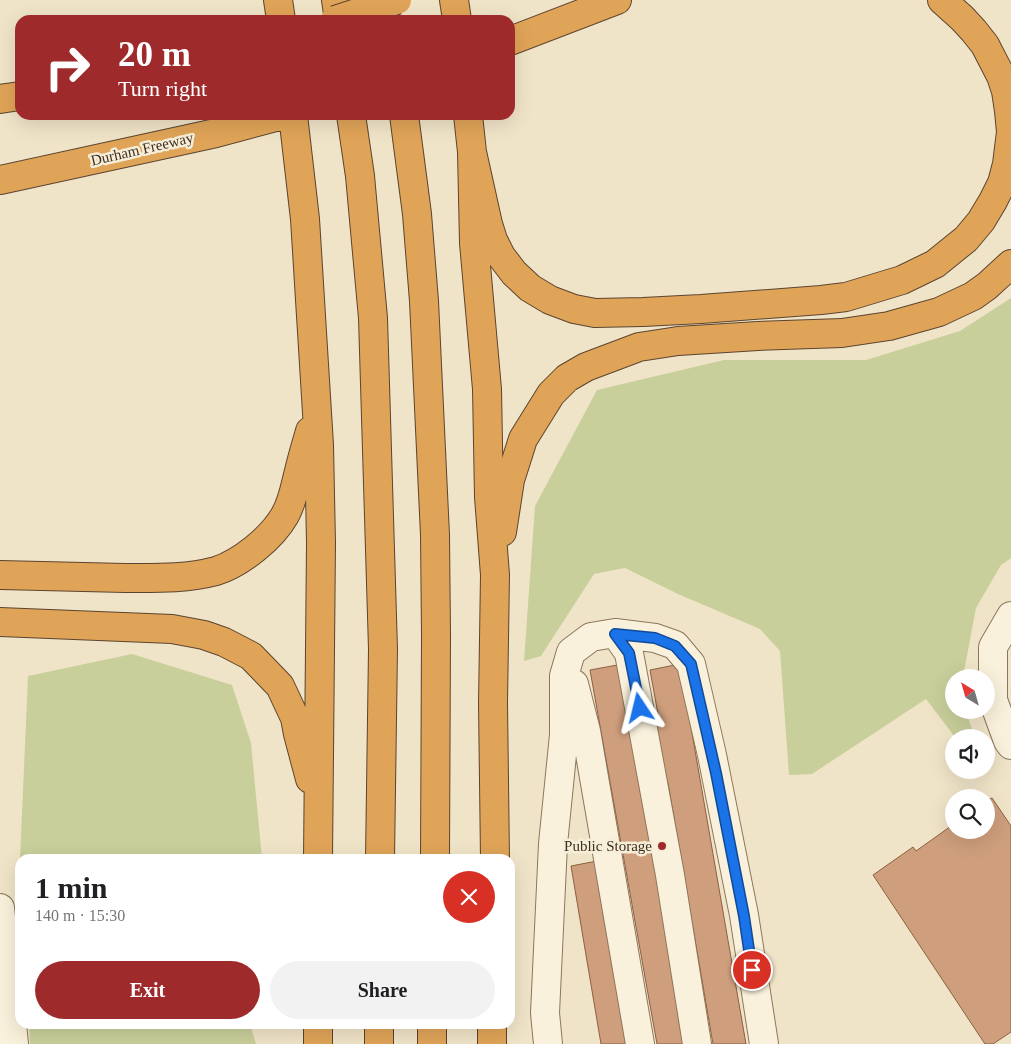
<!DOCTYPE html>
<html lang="en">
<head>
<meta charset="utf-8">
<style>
  :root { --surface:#fff; --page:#f2f2f2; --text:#202124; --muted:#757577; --accent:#9e2a2b }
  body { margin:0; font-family:"Times New Roman",serif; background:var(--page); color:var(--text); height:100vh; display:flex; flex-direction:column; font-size:19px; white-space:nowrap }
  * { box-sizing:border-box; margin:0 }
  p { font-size:16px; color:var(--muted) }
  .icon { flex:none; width:28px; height:28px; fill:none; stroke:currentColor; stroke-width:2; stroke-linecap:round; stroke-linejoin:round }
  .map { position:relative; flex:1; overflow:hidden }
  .panel { position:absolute; left:15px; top:854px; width:500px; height:175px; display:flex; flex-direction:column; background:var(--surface); border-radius:15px; box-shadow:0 5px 20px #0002 }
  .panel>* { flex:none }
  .top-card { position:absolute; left:15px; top:15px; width:500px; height:105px; border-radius:15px; box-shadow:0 5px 20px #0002; background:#9e2a2b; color:#fff; overflow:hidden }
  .needle { width:32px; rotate:323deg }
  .tools { position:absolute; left:945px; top:669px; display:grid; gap:10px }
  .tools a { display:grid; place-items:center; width:50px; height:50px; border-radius:50%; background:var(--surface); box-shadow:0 5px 20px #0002; font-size:25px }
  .pin { position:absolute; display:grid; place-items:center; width:42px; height:42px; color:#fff; margin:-21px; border:2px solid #fff; border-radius:50%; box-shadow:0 1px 5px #0007 }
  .me { position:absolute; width:55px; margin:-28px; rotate:350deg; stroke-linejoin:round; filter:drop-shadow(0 0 4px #0008) }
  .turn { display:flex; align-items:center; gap:18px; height:105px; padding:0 20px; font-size:22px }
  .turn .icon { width:65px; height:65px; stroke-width:2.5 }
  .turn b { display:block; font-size:35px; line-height:42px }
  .round { display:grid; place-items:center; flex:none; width:52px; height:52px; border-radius:26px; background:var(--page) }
  .summary { display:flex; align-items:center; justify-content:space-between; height:85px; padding:0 20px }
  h1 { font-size:30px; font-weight:700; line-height:38px }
  .action { display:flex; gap:10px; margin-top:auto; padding:10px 20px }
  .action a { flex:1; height:58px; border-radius:30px; background:var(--accent); color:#fff; font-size:20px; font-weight:700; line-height:58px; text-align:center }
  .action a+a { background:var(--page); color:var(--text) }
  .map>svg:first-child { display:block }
</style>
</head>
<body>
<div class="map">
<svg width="1011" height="1044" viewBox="0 0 1011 1044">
  <rect width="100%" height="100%" fill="#f0e4c8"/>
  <path fill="#c9cf9b" d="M1011 298V558L1001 565 976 608 963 677 954 678V710H965L975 737H955L926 699 812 774 789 775 780 651 760 629 678 594 625 568 594 574 541 656 524 661 535 506 597 390 724 360H866L960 331Z
    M132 654 232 685 251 743 262 859H20L28 676Z
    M29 1024H250L256 1044H30Z"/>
  <path fill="#cf9f7d" stroke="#8d5f41" d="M623 664 690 1044H657L590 670Z
    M680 664 746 1044H713L668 783 665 784 655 726 660 725 650 670Z
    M992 798 1011 826V1032L993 1044H985L873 875 913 847 916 851 954 824V830H986V801Z
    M602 860 633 1044H601L571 866Z"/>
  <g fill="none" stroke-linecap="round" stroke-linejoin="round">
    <defs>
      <path id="minor" d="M1011 616 993 647V700L1008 741 1011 745
        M615 633 629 653 670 875 697 1044
        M574 684 586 731 640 1044
        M0 908 14 1044
        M548 1044 545 1013 553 844 564 735V676L571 652 591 637 615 633 655 638 675 645 691 664 712 755 744 915 764 1044"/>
      <path id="highway" d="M278 0 281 20
        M336 0 339 20
        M454 0 457 20
        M510 41 617 0
        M0 99 20 96
        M293 115 305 219 319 445 321 543 318 859
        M351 115 360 176 373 318 383 649 380 859
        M404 115 417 214 424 301 435 535 436 635 435 859
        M468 115 472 152 474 243 487 389 489 497 495 575 493 703 495 859
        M472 152 488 224 493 240 501 256 514 273 530 288 550 300 574 309 595 313 643 312 701 309 821 300 846 297 902 280 935 264 966 239 981 221 993 201 1002 183 1007 164 1011 132 1009 111 1006 91 1001 76 985 45 974 31 962 18 942 0
        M0 180 216 133 283 115
        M502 532 510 480 523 439 551 394 567 378 586 367 639 347 678 341 758 336 842 333 889 326 939 312 973 296 987 286 1011 264
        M0 575C42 576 83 577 125 578 156 578 186 579 216 571 241 563 272 538 285 515 293 501 295 486 299 471 302 458 306 445 310 431
        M0 622 172 629 204 635 224 642 251 656 280 686 295 718 298 734 310 779
        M379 1024V1044
        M318 1044V1024
        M432 1044V1024
        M492 1044V1024"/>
    </defs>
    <use href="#minor" stroke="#8d765c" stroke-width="30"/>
    <use href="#highway" stroke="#5b4430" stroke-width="30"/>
    <use href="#minor" stroke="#faf1dc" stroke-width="28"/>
    <use href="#highway" stroke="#e0a458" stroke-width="28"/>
    <defs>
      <path id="highway-bridge" d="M335 20 397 0"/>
    </defs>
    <use href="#highway-bridge" stroke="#5b4430" stroke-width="30" stroke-linecap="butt"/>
    <use href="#highway-bridge" stroke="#e0a458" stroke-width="28"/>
  </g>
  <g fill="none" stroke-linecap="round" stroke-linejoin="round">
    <defs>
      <path id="route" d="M640 708 629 653 615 634 655 638 675 646 691 664 716 773 744 916 752 970"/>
    </defs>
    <use href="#route" stroke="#114b97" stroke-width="12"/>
    <use href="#route" stroke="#1a73e8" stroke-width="9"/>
  </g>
  <circle fill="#9e2a2b" stroke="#f7eed8" stroke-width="2" cx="662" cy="846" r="5"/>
  <g text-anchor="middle" stroke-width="5" stroke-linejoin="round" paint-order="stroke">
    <g font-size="15" fill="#3d2e20" stroke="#f7eed8">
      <text transform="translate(142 149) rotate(-13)" y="5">Durham Freeway</text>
    </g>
    <g font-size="15" fill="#3d2e20" stroke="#f7eed8" text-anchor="end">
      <text x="652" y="851">Public Storage</text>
    </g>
  </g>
</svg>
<div class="tools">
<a><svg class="needle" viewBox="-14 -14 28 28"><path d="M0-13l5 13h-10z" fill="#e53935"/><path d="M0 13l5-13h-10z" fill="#757577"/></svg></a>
<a><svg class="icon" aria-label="sound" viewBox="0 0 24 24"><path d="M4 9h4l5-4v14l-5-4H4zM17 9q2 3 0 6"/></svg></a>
<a><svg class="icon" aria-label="search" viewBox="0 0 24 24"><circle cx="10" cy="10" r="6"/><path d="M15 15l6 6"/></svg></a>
</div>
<div class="pin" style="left:752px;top:970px;background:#d93025"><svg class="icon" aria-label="arrive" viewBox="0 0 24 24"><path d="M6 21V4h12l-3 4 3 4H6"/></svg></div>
<svg class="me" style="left:640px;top:708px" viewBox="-20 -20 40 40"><path d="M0-17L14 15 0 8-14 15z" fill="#1a73e8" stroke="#fff" stroke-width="4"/></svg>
<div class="top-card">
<div class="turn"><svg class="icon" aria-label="right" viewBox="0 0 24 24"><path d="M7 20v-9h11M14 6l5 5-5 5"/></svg><div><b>20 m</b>Turn right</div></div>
</div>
<section class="panel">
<div class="summary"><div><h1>1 min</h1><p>140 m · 15:30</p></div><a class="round" style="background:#d93025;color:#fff"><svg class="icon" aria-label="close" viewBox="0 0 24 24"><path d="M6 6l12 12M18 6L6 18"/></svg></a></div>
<div class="action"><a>Exit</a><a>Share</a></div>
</section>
</div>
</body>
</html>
